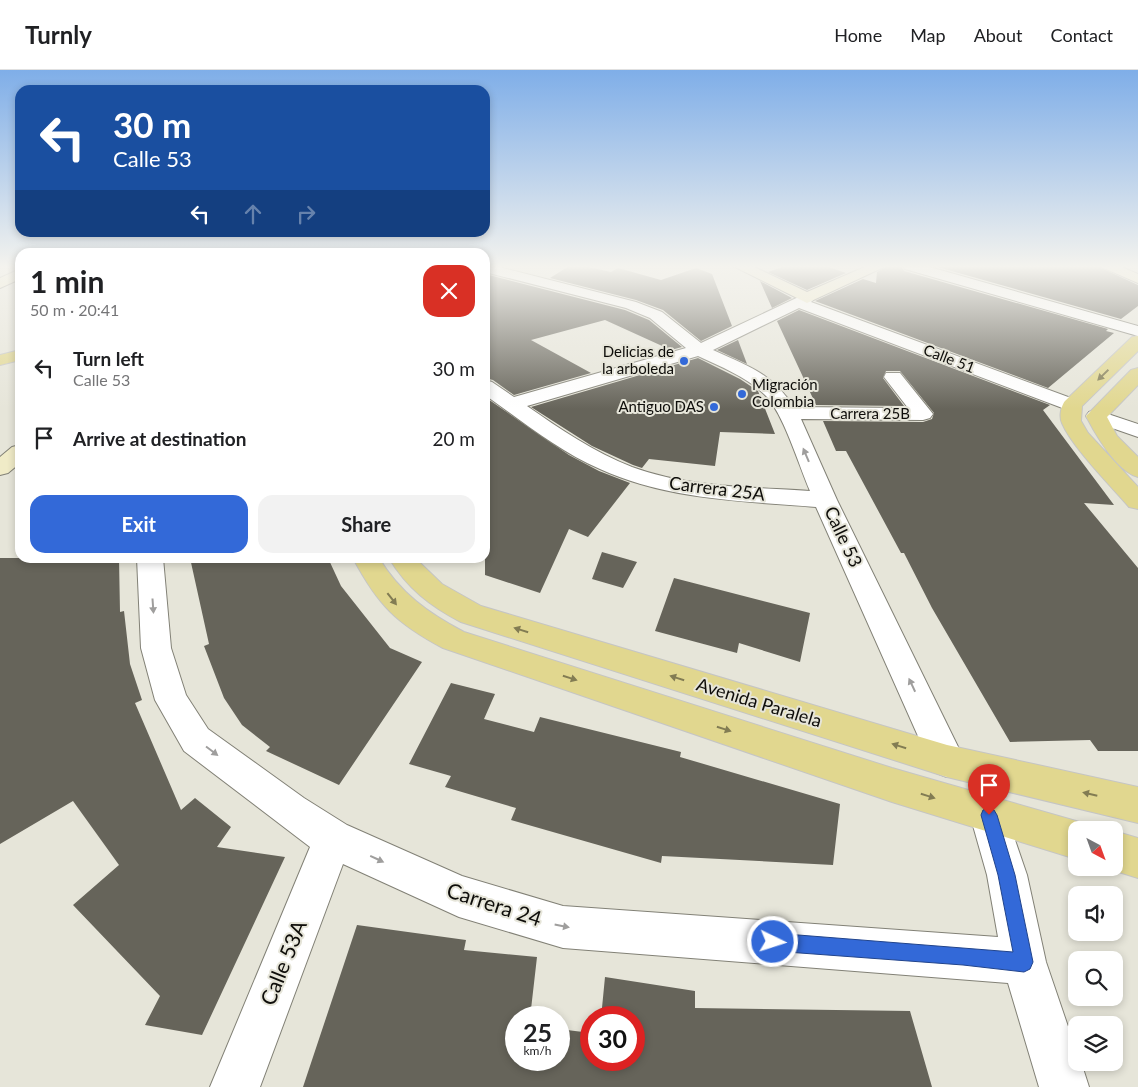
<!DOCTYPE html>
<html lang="en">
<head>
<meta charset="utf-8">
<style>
  :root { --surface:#fff; --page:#f2f2f2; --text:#202124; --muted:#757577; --line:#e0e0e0; --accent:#3369d8 }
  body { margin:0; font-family:Lato,sans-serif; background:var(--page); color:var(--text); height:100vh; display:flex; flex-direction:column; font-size:19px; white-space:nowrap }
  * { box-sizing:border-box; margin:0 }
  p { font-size:16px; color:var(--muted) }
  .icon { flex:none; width:28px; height:28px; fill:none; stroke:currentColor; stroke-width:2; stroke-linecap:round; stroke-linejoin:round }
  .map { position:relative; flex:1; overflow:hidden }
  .sheet { position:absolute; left:15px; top:178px; width:475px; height:315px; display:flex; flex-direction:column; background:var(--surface); border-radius:15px; box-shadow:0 2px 8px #0003 }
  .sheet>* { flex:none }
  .banner { position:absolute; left:15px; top:15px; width:475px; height:152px; border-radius:15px; box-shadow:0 2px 8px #0003; background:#1a4fa0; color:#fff; overflow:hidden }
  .needle { width:32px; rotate:139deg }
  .fabs { position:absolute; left:1068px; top:751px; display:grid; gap:10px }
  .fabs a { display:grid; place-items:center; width:55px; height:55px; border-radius:10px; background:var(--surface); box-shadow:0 2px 8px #0003; font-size:25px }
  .speed { position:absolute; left:505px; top:936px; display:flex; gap:10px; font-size:25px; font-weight:700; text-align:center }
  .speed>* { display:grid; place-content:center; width:65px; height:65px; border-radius:50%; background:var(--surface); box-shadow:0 2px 8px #0003; line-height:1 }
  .speed small { font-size:12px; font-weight:400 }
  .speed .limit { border:8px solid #d22; background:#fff; color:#111 }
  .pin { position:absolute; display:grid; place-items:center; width:42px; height:42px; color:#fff; margin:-51px -21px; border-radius:50% 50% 50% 0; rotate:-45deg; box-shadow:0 0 5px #0007 }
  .pin .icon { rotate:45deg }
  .me { position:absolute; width:55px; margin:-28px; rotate:94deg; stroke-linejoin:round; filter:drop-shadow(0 0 4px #0008) }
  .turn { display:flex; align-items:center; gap:18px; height:105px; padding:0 15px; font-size:22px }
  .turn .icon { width:65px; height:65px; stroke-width:2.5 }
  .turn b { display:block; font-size:35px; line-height:42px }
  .lanes { display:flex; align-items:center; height:48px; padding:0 15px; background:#0003; justify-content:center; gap:25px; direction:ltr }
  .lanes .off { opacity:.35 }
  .round { display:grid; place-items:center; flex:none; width:52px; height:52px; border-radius:15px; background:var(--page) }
  .headline { display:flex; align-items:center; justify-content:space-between; height:85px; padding:0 15px }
  h1 { font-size:30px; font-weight:700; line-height:38px }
  .action { display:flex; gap:10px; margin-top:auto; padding:10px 15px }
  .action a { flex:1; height:58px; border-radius:15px; background:var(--accent); color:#fff; font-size:20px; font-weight:700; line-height:58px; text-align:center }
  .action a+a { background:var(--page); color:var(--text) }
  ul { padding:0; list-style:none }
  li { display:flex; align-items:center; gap:15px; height:70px; padding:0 15px }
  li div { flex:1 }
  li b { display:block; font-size:19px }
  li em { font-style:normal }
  header { display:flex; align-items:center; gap:30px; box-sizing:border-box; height:70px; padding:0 25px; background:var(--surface); border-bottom:1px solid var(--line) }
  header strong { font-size:24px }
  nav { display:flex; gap:28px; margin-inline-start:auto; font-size:18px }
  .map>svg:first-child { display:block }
</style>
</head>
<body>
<header>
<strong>Turnly</strong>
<nav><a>Home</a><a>Map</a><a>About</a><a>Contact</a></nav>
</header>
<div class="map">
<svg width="1138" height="1017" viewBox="0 0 1138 1017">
  <rect width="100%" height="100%" fill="#e6e5d9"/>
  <path fill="#66645a" d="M569 196H584L611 202 618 198 661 210 696 198 712 204 732 256 701 271 663 240 636 230 550 208Z
    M785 196H826L846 203 807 220 768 202Z
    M888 196H901L904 201 1108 259 1106 261 1114 263 1048 318 815 231 863 209 876 213 877 202Z
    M934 196H1097L1138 215V236L1121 249Z
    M485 204 625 240 649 250 682 277 671 280 605 250 531 270 591 303 514 325 493 310 485 308Z
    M760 211 792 228 772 238Z
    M799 240 1050 335 1043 340 1114 435 1084 433 1138 498V681H1098L1090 670 1010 672 932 538 904 483H901L846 381H836L823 351 923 352 932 349 934 343 900 301H886L883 308 904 336 816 335 777 251Z
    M738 270 747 294 717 280Z
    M698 288 740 309 758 321 775 364 720 362 715 396 649 389 642 398 633 395 592 376 531 337Z
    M485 327 569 385 599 401 630 413 588 467 569 459 540 523 485 505Z
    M602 482 637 492 623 518 592 509Z
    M0 488H119L120 542 124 541 130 594 142 630 135 633 181 740 195 728 231 757 217 777 285 787 202 965 145 955 160 926 73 835 119 795 73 731 0 774Z
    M190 488H328L341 516 390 578 422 592 339 715 266 681 270 677 242 655 224 628 204 576 209 574Z
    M674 508 810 543 800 592 739 573 737 583 655 561Z
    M451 613 495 624 484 649 534 662 540 647 681 682 680 687 840 734 833 795 662 786 661 793 511 750 516 738 445 717 451 706 409 694Z
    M357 855 466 870 464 880 537 887 530 948H516V990H559V959L591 963V990H634V948H601L605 907 695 921V938L910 941 932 1017H303Z"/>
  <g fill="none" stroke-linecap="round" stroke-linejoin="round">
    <defs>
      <path id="street" d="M485 196H495L636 232 662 242 701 273 807 223 815 228 811 232 1079 331 1082 335 1079 339H1065L799 238 713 280C750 297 770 302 794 337L908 338 884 307 886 303H900L933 344 930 348 923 350 801 349 837 430 965 691 960 702 947 707 934 702 816 437C743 431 668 430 600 399 558 381 522 351 485 325V310L492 312 514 327 686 278 650 248 626 238 485 202ZM698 286C721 297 745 306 764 324 783 341 799 396 810 421 750 417 689 418 632 397 594 382 560 359 527 336Z
        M903 196H926L1138 256V266L905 199Z
        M1096 340 1138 354V367L1089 350 1086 346 1089 342Z
        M137 488H163L171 578 186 625 208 659 304 728 347 755 462 806 563 836 998 867 987 805 970 745 976 732 989 727 1002 732 1027 805 1046 892 1076 980V992H1081L1089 1017H1039L1008 913 563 878 459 847 343 794 260 1017H210L310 777 184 681 155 630 141 578Z"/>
      <path id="secondary" d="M733 196H752L807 222 867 196H886L807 233Z
        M1099 196H1119L1138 204V213Z
        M20 199V209L0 218V208Z
        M20 375V393L8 403 0 405V387L12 377Z"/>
      <path id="primary" d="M1138 266V281L1082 336 1081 351 1088 363 1138 417V439L1129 437C1111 416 1072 377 1062 353 1059 347 1061 336 1065 331L1132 267Z
        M20 280V290L0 295V285Z
        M1138 298V315L1107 347 1117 366 1138 387V407C1116 401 1096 365 1086 346L1131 300Z
        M353 488H379C400 523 428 543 464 562L892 698 1076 751 1090 756 1091 760H1076V789L892 732 443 578C396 553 378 535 353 488Z
        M389 488H415L442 514 481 536 947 675 1138 717V753L947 707 461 552C430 536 407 518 389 488Z
        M1114 761 1138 768V808L1106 798H1114Z"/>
    </defs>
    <use href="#street" stroke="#828176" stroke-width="2"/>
    <use href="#secondary" stroke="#828176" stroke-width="2"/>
    <use href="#primary" stroke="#c5c5c4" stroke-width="2"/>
    <use href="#street" fill="#fff" fill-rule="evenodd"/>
    <use href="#secondary" fill="#f0ebc7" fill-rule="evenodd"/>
    <use href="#primary" fill="#e1d78f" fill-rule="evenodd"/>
  </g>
  <defs><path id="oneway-solid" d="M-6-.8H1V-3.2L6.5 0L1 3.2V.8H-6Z" transform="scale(1.25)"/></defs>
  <g fill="#827c53">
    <use href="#oneway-solid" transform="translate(1103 305) rotate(136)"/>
    <use href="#oneway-solid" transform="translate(392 529) rotate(52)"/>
    <use href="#oneway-solid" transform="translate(521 560) rotate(-163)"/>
    <use href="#oneway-solid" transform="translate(570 608) rotate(18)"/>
    <use href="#oneway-solid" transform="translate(677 608) rotate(-163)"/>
    <use href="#oneway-solid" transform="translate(724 659) rotate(18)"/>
    <use href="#oneway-solid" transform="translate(899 676) rotate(-163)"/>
    <use href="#oneway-solid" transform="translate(1090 724) rotate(-167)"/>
    <use href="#oneway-solid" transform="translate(928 726) rotate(17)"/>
  </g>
  <g fill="#9f9e9d">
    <use href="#oneway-solid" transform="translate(806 385) rotate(-113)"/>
    <use href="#oneway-solid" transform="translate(153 536) rotate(86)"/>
    <use href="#oneway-solid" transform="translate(912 615) rotate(-115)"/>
    <use href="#oneway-solid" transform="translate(212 681) rotate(37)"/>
    <use href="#oneway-solid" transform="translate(377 789) rotate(25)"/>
    <use href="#oneway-solid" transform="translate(562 856) rotate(11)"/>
  </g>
  <linearGradient id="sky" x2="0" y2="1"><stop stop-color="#7faee8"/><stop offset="0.58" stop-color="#f4f3ee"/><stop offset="1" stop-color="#f4f3ee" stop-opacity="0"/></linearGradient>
  <rect width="1138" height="339" fill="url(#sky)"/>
  <path fill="#3369d8" stroke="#21448c" d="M989 738 994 740 997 745 1015 805 1033 892 1030 899 1024 902 963 895 773 881 766 878 764 872 766 866 773 863 1013 882 998 805 981 745 983 740Z"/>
  <g fill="#3369d8" stroke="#e6e5d9" stroke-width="2">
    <circle cx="684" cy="291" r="5"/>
    <circle cx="742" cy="324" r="5"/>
    <circle cx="714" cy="337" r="5"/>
  </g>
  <g text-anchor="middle" stroke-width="4" stroke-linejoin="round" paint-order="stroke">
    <g font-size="15" fill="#0e0d0a" stroke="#e6e5d9" text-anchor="end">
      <text x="674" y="287">Delicias de<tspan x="674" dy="17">la arboleda</tspan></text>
      <text x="752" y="320" text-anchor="start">Migración<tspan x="752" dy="17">Colombia</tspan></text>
      <text x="704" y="342">Antiguo DAS</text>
    </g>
    <g font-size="15" fill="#0e0d0a" stroke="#e6e5d9">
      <text transform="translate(949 289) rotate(21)" y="5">Calle 51</text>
      <text x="870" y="349">Carrera 25B</text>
    </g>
    <g font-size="18" fill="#0e0d0a" stroke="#e6e5d9">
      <text transform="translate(717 419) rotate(7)" y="6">Carrera 25A</text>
      <text transform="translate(843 467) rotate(65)" y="6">Calle 53</text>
      <text transform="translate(759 633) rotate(17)" y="6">Avenida Paralela</text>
    </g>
    <g font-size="21" fill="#0e0d0a" stroke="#e6e5d9">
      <text transform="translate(494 835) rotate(18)" y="7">Carrera 24</text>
      <text transform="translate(284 893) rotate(-68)" y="7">Calle 53A</text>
    </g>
  </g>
</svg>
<div class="fabs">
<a><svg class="needle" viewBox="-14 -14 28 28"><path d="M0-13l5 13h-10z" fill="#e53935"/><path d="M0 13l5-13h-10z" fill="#757577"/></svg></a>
<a><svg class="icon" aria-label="sound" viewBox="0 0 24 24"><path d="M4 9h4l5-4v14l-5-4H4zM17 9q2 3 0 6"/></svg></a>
<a><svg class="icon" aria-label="search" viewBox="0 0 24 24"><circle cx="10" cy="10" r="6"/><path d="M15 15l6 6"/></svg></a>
<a><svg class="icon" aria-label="layers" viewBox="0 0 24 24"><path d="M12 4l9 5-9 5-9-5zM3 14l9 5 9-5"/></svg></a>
</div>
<div class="speed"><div>25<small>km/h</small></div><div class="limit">30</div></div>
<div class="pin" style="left:989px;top:745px;background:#d93025"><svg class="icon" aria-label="arrive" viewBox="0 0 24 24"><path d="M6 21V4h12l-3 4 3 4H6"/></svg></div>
<svg class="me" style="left:773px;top:872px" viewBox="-20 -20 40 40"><circle r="17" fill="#3369d8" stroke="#fff" stroke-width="3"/><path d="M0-11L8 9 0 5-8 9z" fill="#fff"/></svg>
<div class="banner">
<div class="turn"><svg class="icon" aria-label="left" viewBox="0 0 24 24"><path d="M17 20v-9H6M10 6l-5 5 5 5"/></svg><div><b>30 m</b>Calle 53</div></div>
<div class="lanes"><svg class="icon" aria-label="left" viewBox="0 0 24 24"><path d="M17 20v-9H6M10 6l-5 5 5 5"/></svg><svg class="icon off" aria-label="ahead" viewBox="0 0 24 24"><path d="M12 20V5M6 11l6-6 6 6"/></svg><svg class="icon off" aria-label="right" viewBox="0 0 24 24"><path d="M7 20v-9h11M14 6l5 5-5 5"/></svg></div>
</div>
<section class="sheet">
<div class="headline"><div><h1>1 min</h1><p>50 m · 20:41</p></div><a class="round" style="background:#d93025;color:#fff"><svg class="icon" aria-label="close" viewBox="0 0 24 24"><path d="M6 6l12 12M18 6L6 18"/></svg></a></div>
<ul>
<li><svg class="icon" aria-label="left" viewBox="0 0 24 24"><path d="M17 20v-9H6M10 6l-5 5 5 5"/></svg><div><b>Turn left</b><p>Calle 53</p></div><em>30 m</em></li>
<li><svg class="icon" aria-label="arrive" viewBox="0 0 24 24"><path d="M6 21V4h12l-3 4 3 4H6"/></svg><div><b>Arrive at destination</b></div><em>20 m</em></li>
</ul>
<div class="action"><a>Exit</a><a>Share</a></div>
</section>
</div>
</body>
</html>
